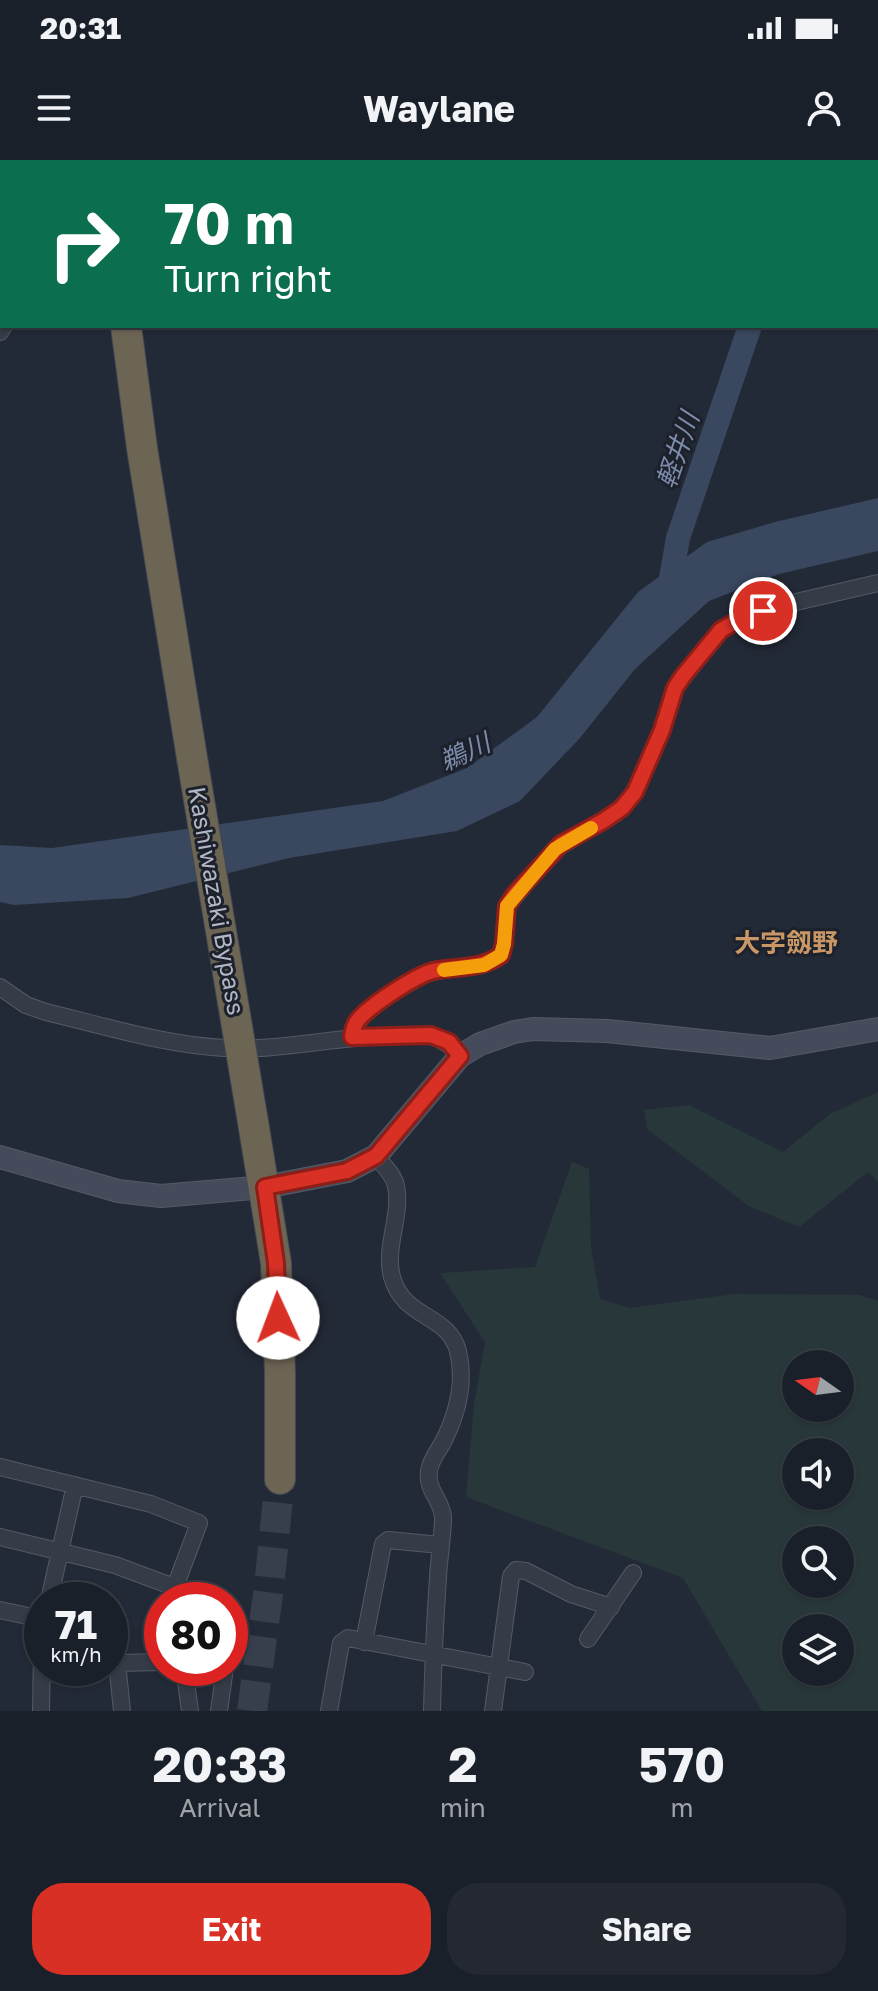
<!DOCTYPE html>
<html lang="en">
<head>
<meta charset="utf-8">
<style>
  :root { --surface:#1a2029; --page:#232831; --text:#f1f3f6; --muted:#9fa3a8; --line:#383e46; --accent:#d93025 }
  body { margin:0; font-family:"Golos Text","Noto Sans JP",sans-serif; background:var(--page); color:var(--text); height:100vh; display:flex; flex-direction:column; font-size:30px; white-space:nowrap }
  * { box-sizing:border-box; margin:0 }
  p { font-size:26px; color:var(--muted) }
  .icon { flex:none; width:44px; height:44px; fill:none; stroke:currentColor; stroke-width:2; stroke-linecap:round; stroke-linejoin:round }
  .map { position:relative; height:1551px; overflow:hidden }
  .side { display:flex; flex-direction:column; background:var(--surface); flex:1 }
  .side>* { flex:none }
  .guide { position:absolute; left:0px; top:0px; width:878px; height:168px; box-shadow:0 2px 6px #0004,0 0 0 2px var(--line); background:#0b6e4f; color:#fff; overflow:hidden }
  .needle { width:52px; rotate:284deg }
  .buttons { position:absolute; left:782px; top:1190px; display:grid; gap:16px }
  .buttons a { display:grid; place-items:center; width:72px; height:72px; border-radius:50%; background:var(--surface); box-shadow:0 2px 6px #0004,0 0 0 2px var(--line); font-size:40px }
  .speed { position:absolute; left:24px; top:1422px; display:flex; gap:16px; font-size:40px; font-weight:700; text-align:center }
  .speed>* { display:grid; place-content:center; width:104px; height:104px; border-radius:50%; background:var(--surface); box-shadow:0 2px 6px #0004,0 0 0 2px var(--line); line-height:1 }
  .speed small { font-size:20px; font-weight:400 }
  .speed .limit { border:12px solid #d22; background:#fff; color:#111 }
  .pin { position:absolute; display:grid; place-items:center; width:68px; height:68px; color:#fff; margin:-34px; border:4px solid #fff; border-radius:50%; box-shadow:0 2px 8px #0007 }
  .me { position:absolute; width:88px; margin:-44px; rotate:358deg; stroke-linejoin:round; filter:drop-shadow(0 0 6px #0008) }
  .turn { display:flex; align-items:center; gap:28px; height:168px; padding:0 32px; font-size:36px }
  .turn .icon { width:104px; height:104px; stroke-width:2.5 }
  .turn b { display:block; font-size:56px; line-height:68px }
  .eta { display:flex; justify-content:space-evenly; align-items:center; height:136px; text-align:center }
  .eta b { font-size:48px; font-weight:700; line-height:56px }
  .action { display:flex; gap:16px; margin-top:auto; padding:16px 32px }
  .action a { flex:1; height:92px; border-radius:32px; background:var(--accent); color:#fff; font-size:32px; font-weight:700; line-height:92px; text-align:center }
  .action a+a { background:var(--page); color:var(--text) }
  .status { display:flex; justify-content:space-between; align-items:center; height:56px; padding:0 40px; background:var(--surface); direction:ltr }
  .status svg { height:22px; fill:currentColor }
  header { display:flex; justify-content:space-between; align-items:center; height:104px; padding:0 32px; background:var(--surface); font-size:36px; font-weight:700 }
  .map>svg:first-child { display:block }
</style>
</head>
<body>
<div class="status"><b>20:31</b><svg viewBox="0 0 49 12"><path d="M0 12V9h3v3zM5 12V6h3v6zM10 12V3h3v9zM15 12V0h3v12zM26 1h20v11H26zM47 4h2v5h-2z"/></svg></div>
<header><svg class="icon" aria-label="menu" viewBox="0 0 24 24"><path d="M4 6h16M4 12h16M4 18h16"/></svg>Waylane<svg class="icon" aria-label="person" viewBox="0 0 24 24"><circle cx="12" cy="8" r="4"/><path d="M4 21q1-7 8-7t8 7"/></svg></header>
<div class="map">
<svg width="878" height="1551" viewBox="0 0 878 1551">
  <rect width="100%" height="100%" fill="#232a37"/>
  <path fill="#28383a" fill-rule="evenodd" d="M878 932V1022L868 1012 799 1067 749 1046 647 969 644 950 689 945 783 992 830 954Z
    M572 1002 589 1009 591 1087 600 1139 630 1148 735 1134 860 1135 878 1141V1551H762L683 1418 466 1337 474 1244 485 1182 440 1113 535 1107ZM796 1204H840V1248H796ZM796 1292H840V1336H796ZM796 1380H840V1424H796ZM796 1468H840V1512H796Z"/>
  <path fill="#39475f" d="M878 338V391L779 414 709 441 635 509 580 578 520 641 457 671 289 698 128 738 14 745 0 742V685L52 688 383 641 467 608 537 557 638 432 707 382 775 362Z"/>
  <g fill="none" stroke-linecap="round" stroke-linejoin="round">
    <path stroke="#39475f" stroke-width="24" d="M803 2 804 0
      M668 434 678 378 750 166"/>
    <path stroke="#383f4c" stroke-width="30" stroke-dasharray="30 15" stroke-linecap="butt" d="M252 1551 269 1427 280 1319"/>
    <defs>
      <path id="street" d="M78 0 79 2
        M0 172 4 166
        M0 827 26 845 46 852C104 866 165 885 225 888 277 891 330 878 383 876 416 875 437 868 460 896
        M352 877C358 846 398 831 423 815 449 805 478 812 501 795L504 784 507 746 555 689 615 654 635 632 662 570 675 528 721 470 744 457 783 445 878 423
        M376 996C383 1005 394 1015 396 1026 402 1056 384 1087 392 1117 404 1160 448 1153 458 1191 466 1224 457 1255 442 1284 437 1292 430 1302 429 1311 426 1330 442 1340 443 1357 443 1376 439 1397 438 1417 435 1462 433 1506 432 1551
        M0 1307 151 1344 199 1363 175 1427
        M0 1377 115 1405 209 1440
        M49 1440 75 1325
        M230 1448 232 1449 230 1468
        M0 1450 42 1459
        M110 1472 114 1473 122 1551
        M588 1479 633 1413
        M364 1482 383 1384 388 1380 440 1385
        M117 1503 162 1502
        M184 1508 190 1551
        M41 1551 42 1491
        M219 1551 225 1508
        M329 1551 341 1483 348 1478 525 1512
        M493 1551 511 1416 516 1410 526 1411 571 1434 611 1447"/>
      <path id="secondary" d="M0 997 118 1031 161 1036 265 1027 347 1011 376 996 460 896 480 884 514 872 533 869 607 871 770 888 878 869"/>
      <path id="highway" d="M109 0V2
        M855 0 858 2
        M126 166 142 288 192 598
        M254 968 276 1103 280 1213V1319"/>
    </defs>
    <use href="#street" stroke="#545a65" stroke-width="18"/>
    <use href="#secondary" stroke="#545a65" stroke-width="24"/>
    <use href="#highway" stroke="#414752" stroke-width="32"/>
    <use href="#street" stroke="#363c47" stroke-width="16"/>
    <use href="#secondary" stroke="#454b5a" stroke-width="22"/>
    <use href="#highway" stroke="#6d6554" stroke-width="30"/>
    <defs>
      <path id="highway-bridge" d="M192 598 254 968"/>
    </defs>
    <use href="#highway-bridge" stroke="#414752" stroke-width="32" stroke-linecap="butt"/>
    <use href="#highway-bridge" stroke="#6d6554" stroke-width="30"/>
  </g>
  <g fill="none" stroke-linecap="round" stroke-linejoin="round">
    <defs>
      <path id="route" d="M278 1158 276 1103 265 1027 347 1011 376 996 460 896 449 882 431 875 352 877C352 876 354 866 355 865 361 850 417 815 433 811 457 806 480 810 501 795L504 784 507 746 515 734 561 684 603 661 622 648 635 632 662 570 675 528 683 516 721 470 744 457 763 451"/>
    </defs>
    <use href="#route" stroke="#8d1f18" stroke-width="20"/>
    <use href="#route" stroke="#d93025" stroke-width="14"/>
    <path stroke="#f59e0b" stroke-width="14" d="M444 810 484 805 501 795 504 784 507 746 555 689 591 668"/>
  </g>
  <g text-anchor="middle" stroke-width="6" stroke-linejoin="round" paint-order="stroke">
    <g font-size="24" fill="#b1b7c4" stroke="#1c212c">
      <text transform="translate(216 741) rotate(80)" y="8">Kashiwazaki Bypass</text>
    </g>
    <g font-size="26" font-style="italic" fill="#7c8caa" stroke="#1c212c">
      <text transform="translate(678 290) rotate(-71)" y="9">軽井川</text>
      <text transform="translate(465 592) rotate(-25)" y="9">鵜川</text>
    </g>
    <g font-size="26" font-weight="bold" fill="#c99766" stroke="#1c212c">
      <text x="786" y="792">大字劔野</text>
    </g>
  </g>
</svg>
<div class="buttons">
<a><svg class="needle" viewBox="-14 -14 28 28"><path d="M0-13l5 13h-10z" fill="#e53935"/><path d="M0 13l5-13h-10z" fill="#9fa3a8"/></svg></a>
<a><svg class="icon" aria-label="sound" viewBox="0 0 24 24"><path d="M4 9h4l5-4v14l-5-4H4zM17 9q2 3 0 6"/></svg></a>
<a><svg class="icon" aria-label="search" viewBox="0 0 24 24"><circle cx="10" cy="10" r="6"/><path d="M15 15l6 6"/></svg></a>
<a><svg class="icon" aria-label="layers" viewBox="0 0 24 24"><path d="M12 4l9 5-9 5-9-5zM3 14l9 5 9-5"/></svg></a>
</div>
<div class="speed"><div>71<small>km/h</small></div><div class="limit">80</div></div>
<div class="pin" style="left:763px;top:451px;background:#d93025"><svg class="icon" aria-label="arrive" viewBox="0 0 24 24"><path d="M6 21V4h12l-3 4 3 4H6"/></svg></div>
<svg class="me" style="left:278px;top:1158px" viewBox="-20 -20 40 40"><circle r="19" fill="#fff"/><path d="M0-13L10 11 0 6-10 11z" fill="#d93025"/></svg>
<div class="guide">
<div class="turn"><svg class="icon" aria-label="right" viewBox="0 0 24 24"><path d="M7 20v-9h11M14 6l5 5-5 5"/></svg><div><b>70 m</b>Turn right</div></div>
</div>
</div>
<section class="side">
<div class="eta">
<div><b>20:33</b><p>Arrival</p></div>
<div><b>2</b><p>min</p></div>
<div><b>570</b><p>m</p></div>
</div>
<div class="action"><a>Exit</a><a>Share</a></div>
</section>
</body>
</html>
